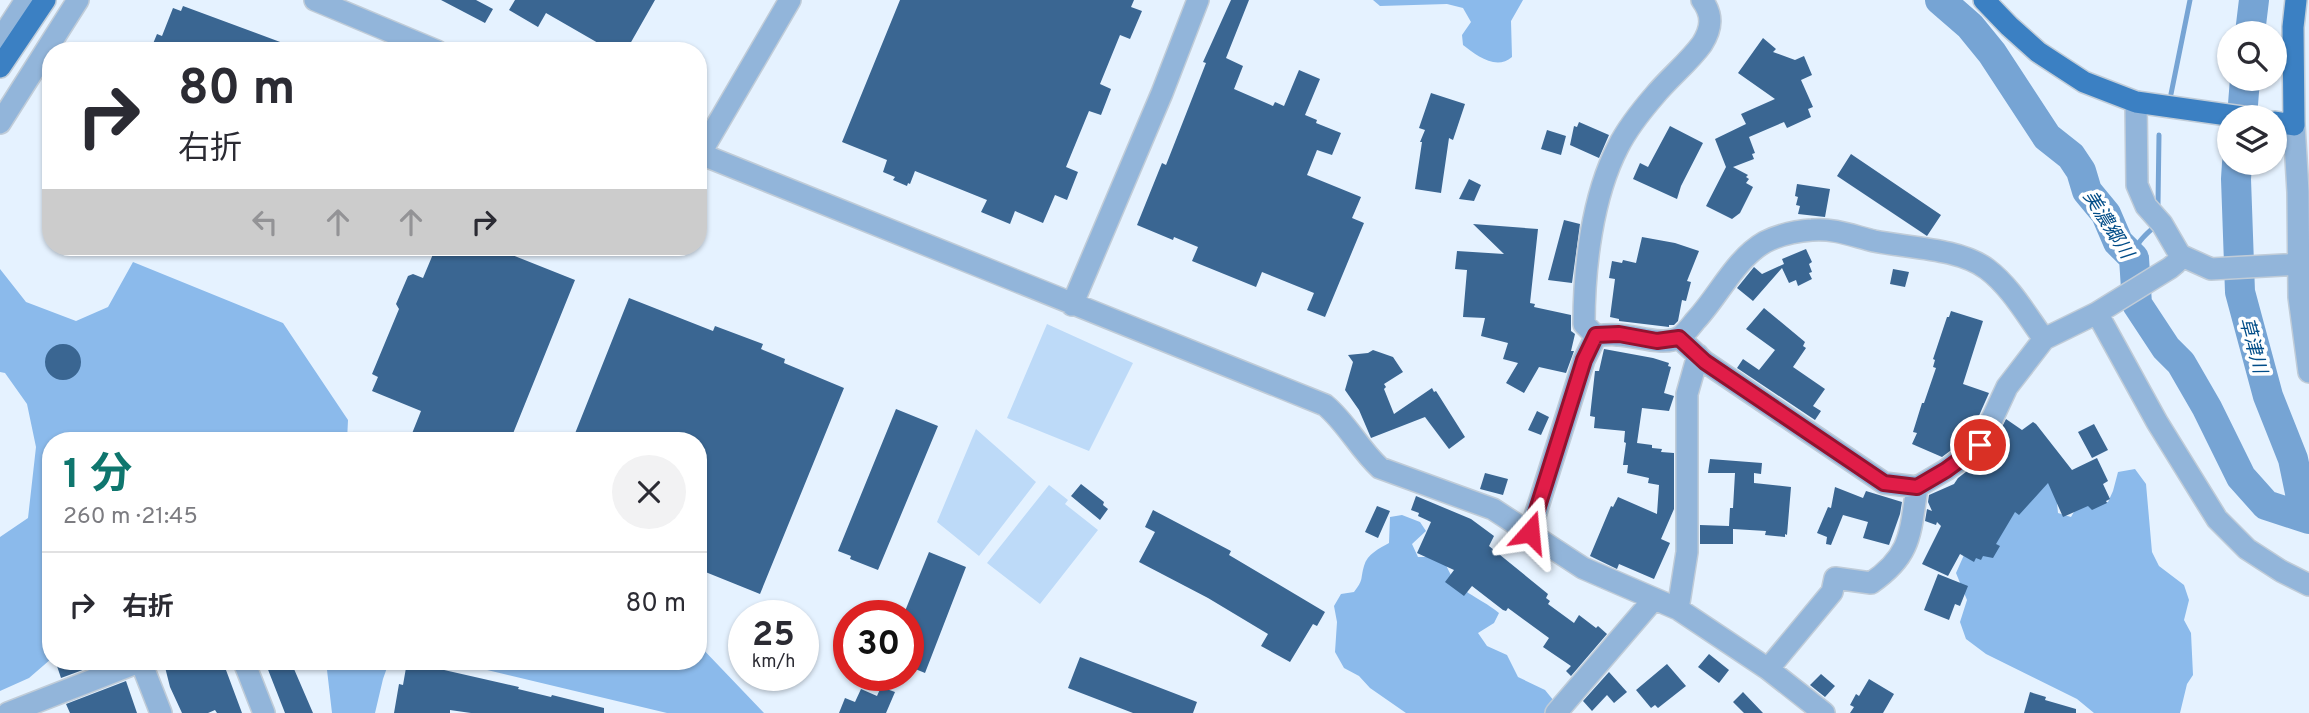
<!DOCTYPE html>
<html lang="ja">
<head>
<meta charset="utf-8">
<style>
  :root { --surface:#fff; --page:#f2f2f3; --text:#2b2b33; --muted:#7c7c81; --line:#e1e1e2; --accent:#0f766e }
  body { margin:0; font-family:Overpass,"Noto Sans JP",sans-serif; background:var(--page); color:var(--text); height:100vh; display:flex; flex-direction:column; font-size:26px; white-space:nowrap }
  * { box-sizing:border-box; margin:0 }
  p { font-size:23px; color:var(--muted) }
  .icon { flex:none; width:38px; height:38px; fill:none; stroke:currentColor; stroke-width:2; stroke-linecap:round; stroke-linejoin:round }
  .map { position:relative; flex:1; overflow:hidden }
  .drawer { position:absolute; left:42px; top:432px; width:665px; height:238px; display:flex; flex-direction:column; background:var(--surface); border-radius:28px; box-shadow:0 2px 5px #0004 }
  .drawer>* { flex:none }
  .guide { position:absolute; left:42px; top:42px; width:665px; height:214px; border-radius:28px; box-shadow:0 2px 5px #0004; background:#fff; color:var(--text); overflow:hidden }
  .controls { position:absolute; left:2217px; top:21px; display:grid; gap:14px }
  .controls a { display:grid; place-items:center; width:70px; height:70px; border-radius:50%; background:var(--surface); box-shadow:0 2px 5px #0004; font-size:35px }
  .speed { position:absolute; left:728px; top:600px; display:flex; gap:14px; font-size:35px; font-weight:700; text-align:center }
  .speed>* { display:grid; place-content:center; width:91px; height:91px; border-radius:50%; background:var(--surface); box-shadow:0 2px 5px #0004; line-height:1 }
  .speed small { font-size:18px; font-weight:400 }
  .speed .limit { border:10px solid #d22; background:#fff; color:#111 }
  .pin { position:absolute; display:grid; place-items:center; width:60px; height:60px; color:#fff; margin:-30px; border:4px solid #fff; border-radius:50%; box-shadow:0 2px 7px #0007 }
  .me { position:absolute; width:77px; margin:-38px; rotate:18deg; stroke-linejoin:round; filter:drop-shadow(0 0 5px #0008) }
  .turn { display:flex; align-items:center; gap:24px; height:147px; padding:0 21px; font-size:32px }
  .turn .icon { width:91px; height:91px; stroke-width:2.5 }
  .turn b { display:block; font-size:49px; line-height:60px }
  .lanes { display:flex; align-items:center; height:66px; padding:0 21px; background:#0003; justify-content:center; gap:35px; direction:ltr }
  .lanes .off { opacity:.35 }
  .round { display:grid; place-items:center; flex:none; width:74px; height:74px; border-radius:37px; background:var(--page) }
  .overview { display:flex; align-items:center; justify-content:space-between; height:119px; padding:0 21px }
  h1 { font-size:42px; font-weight:700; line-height:52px; color:var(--accent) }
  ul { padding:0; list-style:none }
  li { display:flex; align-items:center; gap:21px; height:105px; padding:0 21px; border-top:2px solid var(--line) }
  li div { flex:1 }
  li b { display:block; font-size:26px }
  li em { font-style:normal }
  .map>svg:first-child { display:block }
</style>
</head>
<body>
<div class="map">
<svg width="2309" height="713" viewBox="0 0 2309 713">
  <rect width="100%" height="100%" fill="#e5f2ff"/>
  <path fill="#bddaf8" d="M1047 324 1133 363 1089 451 1007 418Z
    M976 429 1036 482 979 556 937 522Z
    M1049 485 1068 500 1065 504 1098 530 1040 604 987 563Z"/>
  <path fill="#8bbaeb" d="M1373 0H1523L1511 21 1512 57C1496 71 1476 55 1463 45L1462 35 1471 22 1463 8 1447 4 1380 6Z
    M133 262 283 323 348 420 347 441H51V659L29 678 0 691V537L28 518 36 447 27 404 5 373 0 372V269L26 302 76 321 108 307Z
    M2043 463 2056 492 2058 513 2071 517 2078 505 2108 502 2113 491 2118 472 2135 469 2146 484 2152 552 2159 566 2184 585 2189 600 2184 620 2191 633 2193 675 2187 684 2180 713H2094L2077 699 1986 654 1966 639 1960 622 1967 600 1956 573 1964 555Z
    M1402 515 1420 522 1426 531 1412 544 1418 557H1429L1446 565C1458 594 1477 595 1499 613L1494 623 1478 633 1487 646 1507 655 1518 677 1545 690 1554 701 1546 713H1406L1370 688 1359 676 1344 668 1335 652 1337 622 1334 606 1341 594 1354 592C1364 579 1360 580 1364 566 1367 554 1380 548 1389 543L1390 517Z
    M698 644 764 713H667L454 662H698Z
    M323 662H389L383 679 375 713H332L327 670Z"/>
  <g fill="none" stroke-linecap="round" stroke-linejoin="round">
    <path stroke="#76a4d4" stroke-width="5" d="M2171 94 2190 0
      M2158 204 2159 135
      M2134 258C2135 244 2143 237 2153 228"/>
    <path stroke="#76a4d4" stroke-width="30" d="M1940 0 1970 26 1992 53 2047 137 2071 156 2081 171 2087 191 2106 214 2118 242 2134 258 2137 304 2166 348 2181 363 2207 408 2241 477 2266 505 2309 519
      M2250 33 2254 0
      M2242 117 2245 79
      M2237 163 2236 179 2240 292 2268 396 2293 459 2305 517"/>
  </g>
  <path fill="#3a6692" d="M441 0H476L493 9 485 23Z
    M515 0H655L626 51H612L546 13 538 27 509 10Z
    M900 0H1134L1131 7 1142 11 1130 39 1120 35 1100 84 1111 89 1101 115 1089 111 1066 167 1078 172 1067 200 1055 195 1043 223 1015 211 1010 224 981 212 987 200 915 171 910 184 908 183 907 186 893 180 895 177 883 172 887 160 842 142Z
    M1231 0H1249L1226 58 1243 66 1234 89 1273 106 1275 102 1284 106 1299 70 1320 79 1305 115 1317 120 1316 123 1341 133 1332 155 1317 150 1307 175 1361 197 1352 218 1364 223 1325 317 1307 310 1314 293 1262 272 1256 287 1192 261 1198 247 1174 237 1173 240 1137 225 1162 163 1166 165 1206 63 1203 62Z
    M183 6 299 49V51H150L157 34 162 36 173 8 181 11Z
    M1763 38 1776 49 1773 52 1795 60 1804 56 1812 75 1801 80 1813 107 1808 109 1811 117 1787 128 1784 122 1749 137 1755 153 1752 154 1754 159 1733 167 1748 175 1746 177 1749 179 1746 183 1753 187 1740 213 1732 219 1706 206 1726 167 1715 139 1746 124 1741 114 1775 99 1738 73Z
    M1431 93 1465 104 1453 140 1449 138 1441 193 1415 189 1422 142H1420L1425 130 1419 128Z
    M1579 122 1609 135 1599 158 1570 145 1574 126 1577 127Z
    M1670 126 1703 143 1681 186 1677 199 1633 179 1640 163 1648 167Z
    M1547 130 1566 136 1561 155 1541 149Z
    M1851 154 1941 215 1927 236 1837 176Z
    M1469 179 1481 185 1474 201 1459 199Z
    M1797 184 1830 189 1825 217 1798 214 1800 206 1796 205 1798 197 1795 196Z
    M1564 220 1580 224 1572 283 1548 280Z
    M1473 224 1538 229 1530 303 1535 304 1534 307 1571 315V331L1575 334 1571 351H1574L1566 373 1539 367 1524 393 1506 383 1518 363 1503 359 1508 343 1481 336 1485 318 1463 317 1467 270 1455 269 1457 251 1504 254Z
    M1642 237 1675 243 1699 251 1687 281 1691 282 1686 301 1682 300 1678 321 1674 325H1669V327L1619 321V319L1610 317 1615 279 1609 278 1612 261 1622 263 1623 260 1636 263Z
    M436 247H492L575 280 510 441H409L421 411 372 391 378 377 372 374 399 309 396 304 408 276 413 274 423 278Z
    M1806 249 1812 262 1809 264 1812 272 1809 273 1812 279 1798 286 1796 280 1789 283 1782 268 1753 301 1737 288 1754 267 1762 274 1784 264 1782 259Z
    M1893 269 1909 272 1905 287 1890 284Z
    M629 298 713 331 715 326 763 344 761 349 785 359 784 363 844 388 760 594 698 569V441H572Z
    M1764 308 1805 342 1803 346 1806 348 1793 367 1825 389 1813 406 1821 411 1815 420 1737 368 1743 359 1759 370 1775 350 1746 329Z
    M1951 311 1983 321 1963 384 1989 393 1970 436 1942 457 1912 444 1917 433 1913 432 1922 403H1924L1936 368 1933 367 1935 360 1933 359 1947 317H1949Z
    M45 362a18 18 0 1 1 36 0a18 18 0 1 1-36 0Z
    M1604 349 1653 358 1669 363 1668 366 1671 367 1664 393 1674 396 1669 411 1642 408 1637 443 1652 445V448L1662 449 1661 452 1674 453V509L1661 539 1670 543 1654 579 1619 564 1617 569 1590 556 1611 506 1613 507 1618 497 1657 514 1659 485 1648 483 1649 478 1627 473 1628 465H1623L1626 443 1624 442 1625 431 1594 428 1595 417 1590 416 1595 371H1599Z
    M1373 350 1393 357 1403 372 1384 384 1386 387 1384 389 1394 414 1432 388 1434 392 1436 391 1465 437 1449 449 1425 417 1371 438 1359 410 1345 390 1353 362 1348 355 1368 353Z
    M896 409 938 426 878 570 850 559 851 556 838 551Z
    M1537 411 1549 417 1541 435 1528 430Z
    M2006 419 2022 430 2033 422 2036 424 2072 470 2097 458 2108 481 2103 484 2110 499 2106 501 2107 503 2092 510 2088 506 2063 517 2048 483 2019 515 2015 512 1996 544 2000 546 1993 558 1983 556 1981 560 1976 558 1974 562 1960 554 1948 576 1922 564 1941 526 1937 522 1936 525 1925 521 1927 509 1932 511 1928 502 1929 495 1954 484 1958 478 1988 455Z
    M2094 424 2108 450 2092 458 2078 432Z
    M1710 459 1762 463 1761 474 1754 473V483L1791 487 1787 535 1785 534V537L1765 535 1766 531 1733 529V544H1700V525L1729 526 1730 508H1733L1735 473H1708Z
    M1485 473 1508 479 1503 495 1480 489Z
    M1081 484 1104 502 1103 505 1108 509 1100 520 1071 496Z
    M1835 487 1863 498 1866 491 1902 502 1900 514 1889 545 1863 538 1868 522 1843 515 1831 545 1826 544 1827 537 1817 533 1828 507 1831 508Z
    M1416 496 1471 519 1494 536 1489 546 1548 594 1546 598 1550 601 1548 604 1574 623 1579 615 1596 628 1598 626 1607 634 1571 676 1566 671 1571 666 1543 647 1549 638 1508 608 1506 611 1503 610 1472 586 1464 596 1445 582 1454 570 1417 553 1431 522 1418 516 1419 513 1411 510Z
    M1377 506 1390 511 1378 538 1365 532Z
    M1153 510 1231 551 1229 555 1325 612 1317 626 1313 624 1290 662 1261 646 1268 634 1208 598 1139 562 1155 532 1145 527Z
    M929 552 966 567 925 673 908 666V616H903Z
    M1938 574 1968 586 1960 606 1955 604 1949 620 1924 610Z
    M1709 654 1729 670 1719 683 1698 667Z
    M1080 657 1197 702 1193 713H1133L1068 688Z
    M69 662H86L88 668 61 678 57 666Z
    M167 662H223L242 713H217L215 710 208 713H182L170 687 165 667 168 666Z
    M265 662H291L313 713H285Z
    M407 662 432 664 431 667 519 687 518 689 551 697 552 695 604 708V713H471L450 710V713H394L399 684 403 685Z
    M1667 664 1686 686 1658 708 1655 705 1651 708 1636 690Z
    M1609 672 1627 692 1614 703 1607 695 1592 711 1583 701Z
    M1821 674 1835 686 1825 697 1810 685Z
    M1869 679 1894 694 1883 713H1850L1854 707 1850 705 1856 694 1859 696Z
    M126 681 137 713H70L66 704Z
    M881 687 895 692 886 713H839L845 698 855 702 861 689 877 696Z
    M1743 692 1763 713H1744L1733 702Z
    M2030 692 2046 697 2045 700 2076 709V713H2024Z"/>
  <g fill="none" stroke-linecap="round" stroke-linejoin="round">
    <defs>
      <path id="minor" d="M315 0 437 51
        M0 40 26 0
        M2136 102 2137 185 2146 206 2162 224 2180 255 2211 269 2300 264
        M0 123 78 0
        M2294 125 2298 192 2299 297 2309 372
        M698 153 1325 405C1347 423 1359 449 1380 468L1493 509 1583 568 1678 609 1768 669 1824 713
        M700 154 790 0
        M1072 305 1162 93 1198 0
        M2097 313 2157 422 2217 519 2247 549 2281 571 2309 585
        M1596 336 1584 324C1584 268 1592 197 1618 147 1627 129 1642 110 1655 95 1670 77 1689 62 1702 44 1712 28 1713 15 1702 0
        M1679 338 1705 362 1884 483 1917 487 1946 470 1980 445 2007 387 2044 339 2097 313 2170 268 2176 263 2180 255
        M1530 532 1584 360 1596 336C1603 335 1611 334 1618 335 1635 335 1664 347 1680 337 1686 333 1691 326 1695 321 1718 297 1735 259 1765 242 1779 235 1797 231 1812 230 1834 228 1853 236 1874 241 1908 248 1959 248 1987 269 2011 287 2027 316 2044 339
        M1678 609 1687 552V394L1698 355
        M141 662 161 713
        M244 662 264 713
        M1768 669 1832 592 1835 578 1871 583C1912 555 1910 533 1917 487
        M8 713 139 662
        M1556 713 1654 599"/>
      <path id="major" d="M1984 0 2009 26 2038 52 2084 82 2136 102 2242 117
        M0 67 45 0
        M2275 122 2294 125 2293 27 2296 0"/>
    </defs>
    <use href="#minor" stroke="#c0ccd8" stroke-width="24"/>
    <use href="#major" stroke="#c0ccd8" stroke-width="24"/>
    <use href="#minor" stroke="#92b5da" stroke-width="21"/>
    <use href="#major" stroke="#3b80c3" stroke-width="21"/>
  </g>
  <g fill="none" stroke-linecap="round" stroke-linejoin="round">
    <defs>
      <path id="route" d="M1530 532 1584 360 1596 335 1619 334 1657 341 1679 338 1705 362 1884 483 1917 487 1946 470 1980 445"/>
    </defs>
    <use href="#route" stroke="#92132f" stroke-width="18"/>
    <use href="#route" stroke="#e11d48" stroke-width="12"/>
  </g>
  <g text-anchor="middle" stroke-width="7" stroke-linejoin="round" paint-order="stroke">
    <g font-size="19" font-style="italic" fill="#024d88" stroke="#fff">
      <text transform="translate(2109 224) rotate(58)" y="7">美濃郷川</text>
      <text transform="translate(2254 345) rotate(75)" y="7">草津川</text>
    </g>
  </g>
</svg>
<div class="controls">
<a><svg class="icon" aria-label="search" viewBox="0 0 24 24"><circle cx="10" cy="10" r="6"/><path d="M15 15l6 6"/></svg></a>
<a><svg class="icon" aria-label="layers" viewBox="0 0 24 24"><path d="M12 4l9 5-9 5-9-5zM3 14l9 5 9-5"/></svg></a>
</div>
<div class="speed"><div>25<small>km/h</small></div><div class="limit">30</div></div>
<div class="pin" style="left:1980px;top:445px;background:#d93025"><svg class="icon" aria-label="arrive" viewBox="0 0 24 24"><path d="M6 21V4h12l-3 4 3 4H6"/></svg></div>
<svg class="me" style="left:1530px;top:532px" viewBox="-20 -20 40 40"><path d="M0-17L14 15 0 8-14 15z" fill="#e11d48" stroke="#fff" stroke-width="4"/></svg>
<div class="guide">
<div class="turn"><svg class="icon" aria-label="right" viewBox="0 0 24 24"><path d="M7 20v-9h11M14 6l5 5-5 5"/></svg><div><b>80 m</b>右折</div></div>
<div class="lanes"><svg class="icon off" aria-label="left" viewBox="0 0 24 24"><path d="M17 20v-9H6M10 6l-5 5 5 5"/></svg><svg class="icon off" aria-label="ahead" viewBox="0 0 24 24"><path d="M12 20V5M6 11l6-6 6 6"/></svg><svg class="icon off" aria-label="ahead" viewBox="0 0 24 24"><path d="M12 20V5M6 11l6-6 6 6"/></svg><svg class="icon" aria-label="right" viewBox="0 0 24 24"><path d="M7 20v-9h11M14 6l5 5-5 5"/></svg></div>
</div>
<section class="drawer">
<div class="overview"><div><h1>1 分</h1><p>260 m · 21:45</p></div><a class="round"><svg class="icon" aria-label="close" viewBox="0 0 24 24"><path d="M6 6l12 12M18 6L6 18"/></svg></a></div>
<ul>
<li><svg class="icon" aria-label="right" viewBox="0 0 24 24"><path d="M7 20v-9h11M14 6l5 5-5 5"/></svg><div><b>右折</b></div><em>80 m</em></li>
</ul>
</section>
</div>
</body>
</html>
